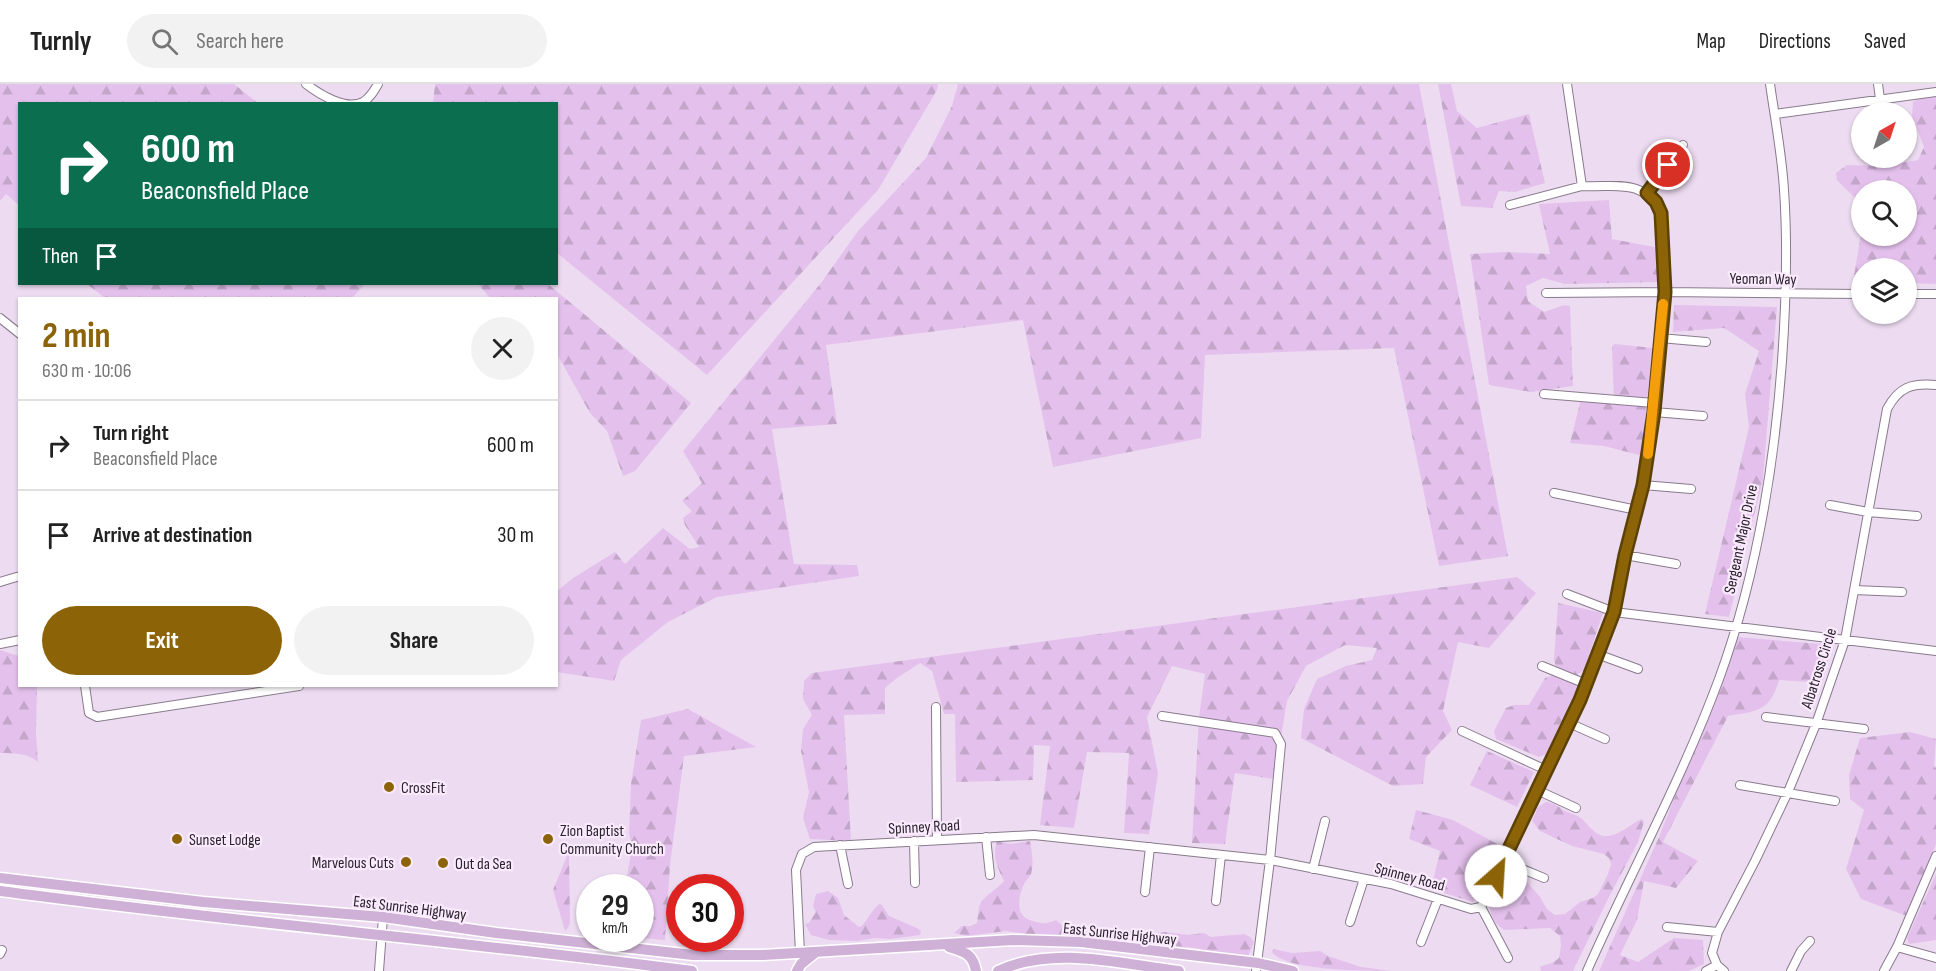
<!DOCTYPE html>
<html lang="en">
<head>
<meta charset="utf-8">
<style>
  :root { --surface:#fff; --page:#f2f2f2; --text:#222; --muted:#767676; --line:#e0e0e0; --accent:#8c6407 }
  body { margin:0; font-family:"Sofia Sans Condensed",sans-serif; background:var(--page); color:var(--text); height:100vh; display:flex; flex-direction:column; font-size:22px; white-space:nowrap }
  * { box-sizing:border-box; margin:0 }
  p { font-size:20px; color:var(--muted) }
  .icon { flex:none; width:33px; height:33px; fill:none; stroke:currentColor; stroke-width:2; stroke-linecap:round; stroke-linejoin:round }
  .map { position:relative; flex:1; overflow:hidden }
  .details { position:absolute; left:18px; top:213px; width:540px; height:390px; display:flex; flex-direction:column; background:var(--surface); border-radius:0px; box-shadow:0 2px 4px #0004 }
  .details>* { flex:none }
  .top-card { position:absolute; left:18px; top:18px; width:540px; height:183px; border-radius:0px; box-shadow:0 2px 4px #0004; background:#0b6e4f; color:#fff; overflow:hidden }
  .needle { width:39px; rotate:39deg }
  .fabs { position:absolute; left:1851px; top:18px; display:grid; gap:12px }
  .fabs a { display:grid; place-items:center; width:66px; height:66px; border-radius:50%; background:var(--surface); box-shadow:0 2px 4px #0004; font-size:30px }
  .speed { position:absolute; left:576px; top:790px; display:flex; gap:12px; font-size:30px; font-weight:700; text-align:center }
  .speed>* { display:grid; place-content:center; width:78px; height:78px; border-radius:50%; background:var(--surface); box-shadow:0 2px 4px #0004; line-height:1 }
  .speed small { font-size:15px; font-weight:400 }
  .speed .limit { border:9px solid #d22; background:#fff; color:#111 }
  .pin { position:absolute; display:grid; place-items:center; width:51px; height:51px; color:#fff; margin:-26px; border:3px solid #fff; border-radius:50%; box-shadow:0 2px 6px #0007 }
  .me { position:absolute; width:66px; margin:-33px; rotate:26deg; stroke-linejoin:round; filter:drop-shadow(0 0 4px #0008) }
  .turn { display:flex; align-items:center; gap:21px; height:126px; padding:0 24px; font-size:27px }
  .turn .icon { width:78px; height:78px; stroke-width:2.5 }
  .turn b { display:block; font-size:42px; line-height:51px }
  .then { display:flex; align-items:center; height:57px; padding:0 24px; background:#0003; gap:12px; font-size:22px }
  .round { display:grid; place-items:center; flex:none; width:63px; height:63px; border-radius:32px; background:var(--page) }
  .overview { display:flex; align-items:center; justify-content:space-between; height:102px; padding:0 24px }
  h1 { font-size:36px; font-weight:700; line-height:45px; color:var(--accent) }
  .primary-button { display:flex; gap:12px; margin-top:auto; padding:12px 24px }
  .primary-button a { flex:1; height:69px; border-radius:36px; background:var(--accent); color:#fff; font-size:24px; font-weight:700; line-height:69px; text-align:center }
  .primary-button a+a { background:var(--page); color:var(--text) }
  ul { padding:0; list-style:none }
  li { display:flex; align-items:center; gap:18px; height:90px; padding:0 24px; border-top:2px solid var(--line) }
  li div { flex:1 }
  li b { display:block; font-size:22px }
  li em { font-style:normal }
  header { display:flex; align-items:center; gap:36px; box-sizing:border-box; height:84px; padding:0 30px; background:var(--surface); border-bottom:2px solid var(--line) }
  header strong { font-size:28px }
  nav { display:flex; gap:33px; margin-inline-start:auto; font-size:21px }
  .search { width:420px; height:54px; background:var(--page); display:flex; align-items:center; gap:15px; box-sizing:border-box; padding:0 21px; border-radius:33px; color:var(--muted); font-size:22px }
  .map>svg:first-child { display:block }
</style>
</head>
<body>
<header>
<strong>Turnly</strong>
<div class="search"><svg class="icon" aria-label="search" viewBox="0 0 24 24"><circle cx="10" cy="10" r="6"/><path d="M15 15l6 6"/></svg>Search here</div>
<nav><a>Map</a><a>Directions</a><a>Saved</a></nav>
</header>
<div class="map">
<svg width="1936" height="887" viewBox="0 0 1936 887">
  <defs>
    <pattern id="forest-firs" width="22" height="20" patternUnits="userSpaceOnUse" patternTransform="scale(1.5)"><rect width="22" height="20" fill="#e4c1ec"/><path d="M5 1l3.5 6h-7zM16 11l3.5 6h-7z" fill="#c4a6cb"/></pattern>
  </defs>
  <rect width="100%" height="100%" fill="#eddcf1"/>
  <path fill="url(#forest-firs)" fill-rule="evenodd" d="M0 0H234L258 19 20 20 19 121 6 110 0 117Z
    M435 0H938L937 6 878 106 707 291 557 169 556 20 433 19Z
    M958 0H1419L1508 472 1439 482 1394 264 1205 271 1201 354 1053 383 1023 236 826 261 837 340 772 345 794 480 857 481 859 492 717 513 668 538 621 576 614 597 557 588V507L573 494 615 468 625 480 663 444 690 465 699 463 685 441 683 434 692 427 682 417 702 399 683 367 821 199 858 147 926 74 952 22Z
    M1438 0H1451L1457 27 1477 44 1529 30 1545 99 1515 108 1499 107 1492 124 1461 122Z
    M1936 12V200L1907 199 1906 184H1862L1860 203 1855 199 1854 192 1861 150 1857 116 1837 96 1836 89 1847 81 1883 82 1918 76 1924 63 1912 32 1913 18 1919 14ZM1862 106H1906V152H1862Z
    M1609 116 1612 155 1660 164 1659 198 1565 200 1543 194 1526 202 1528 217 1544 228 1564 221 1570 222 1573 302 1531 308 1489 301 1470 170 1506 168 1550 170 1539 120Z
    M87 200H365L352 214H105Z
    M478 200H548L691 319 635 387 623 392 607 347 590 329 557 270 556 214H490Z
    M1674 221 1777 223 1763 395 1729 533 1705 530 1749 343 1745 310 1759 267 1724 244 1673 248Z
    M1615 260 1653 264 1650 337 1643 372 1604 362 1570 359 1581 315 1614 319 1612 262Z
    M1517 493 1536 509 1489 564 1458 558 1443 627 1452 646 1426 673 1423 700 1393 702 1301 654 1304 625 1317 595 1346 582 1372 576 1377 564 1345 561 1306 582 1287 617 1274 695 1235 689 1225 760 1192 759 1199 633 1205 590 1172 582 1147 633 1158 689 1149 750 1124 749 1129 669 1087 668 1074 744 1040 741 1050 662 1034 661 1033 696 956 698 955 630H944L932 587 920 579 897 594 885 604V630L844 631 851 757 810 755 803 734 809 708 801 667 803 645 812 631 803 615 804 597 812 589Z
    M1558 519 1603 529 1584 586 1577 591 1556 584 1554 575Z
    M1737 553 1821 560 1831 565 1822 599 1779 596C1770 628 1757 627 1728 632L1663 758 1698 777 1676 804 1644 797 1637 836 1620 871 1638 878 1674 854 1703 856 1704 880 1689 887H1599L1659 753Z
    M0 566 19 572 20 602H37L36 648 38 678C27 669 14 669 0 669Z
    M1553 591 1575 600 1577 604 1546 670 1539 673 1496 655 1494 647 1506 624 1514 621H1529L1545 594Z
    M688 625 756 663 684 672 670 781 665 856 641 854 640 804H625L632 763 629 749 631 700 641 636Z
    M1910 648 1936 655 1934 682 1936 684V760L1907 832 1861 815 1846 785 1864 726 1850 715 1849 691 1860 654Z
    M1487 667 1534 688 1517 723 1470 701Z
    M1546 718C1556 719 1559 724 1567 728 1572 730 1577 731 1581 734 1589 741 1595 753 1608 752 1622 750 1630 740 1642 735L1644 738 1638 758 1610 811 1573 887H1541L1540 883C1547 879 1550 882 1559 874L1561 862 1560 852 1550 844 1504 846C1475 826 1499 801 1513 782L1540 813 1547 825 1555 831 1565 830 1580 818 1593 814 1598 810 1608 790 1611 780 1609 774 1604 770 1572 762 1540 747 1532 737 1538 723Z
    M1416 726 1453 736 1499 761 1473 818 1431 805 1440 767 1409 755Z
    M997 757 1011 760 1030 757C1032 769 1034 779 1031 790 1030 793 1027 795 1025 798 1018 812 1014 833 1033 837 1042 840 1047 840 1056 836L1063 842 1061 852 1055 854 1006 847 967 852 954 849 962 842H971L977 839C978 833 978 824 981 818 985 812 998 804 1004 797 997 782 992 773 997 757Z
    M569 767 570 840 565 847 553 806Z
    M1936 790V856L1909 860 1907 854Z
    M828 807 838 814 844 831 859 843 862 842 874 825 879 820 882 821 889 832 919 845 921 848 920 851 891 855 875 854 857 857 829 856 811 851 805 840 809 839 816 828 813 822 816 810Z
    M1117 845 1150 851 1165 848 1188 851 1204 849 1211 853 1244 850 1250 853 1254 858 1248 873H1245L1194 864 1101 855 1100 852 1105 847Z
    M1273 865 1292 869 1320 867 1328 872 1361 883 1392 887C1367 887 1285 887 1272 868Z"/>
  <g fill="none" stroke-linecap="round" stroke-linejoin="round">
    <defs>
      <path id="minor" d="M306 0C319 10 346 27 363 18 370 14 374 7 378 0
        M1878 0 1880 15
        M1775 30 1936 8
        M1647 109 1683 61
        M1510 121 1582 102
        M1546 209 1665 208 1862 210
        M1906 210H1936
        M0 234 20 250
        M1660 254 1706 258
        M1544 310 1654 319
        M1654 328 1703 332
        M1643 401 1691 405
        M1554 409 1637 426
        M1830 421 1868 428 1917 432
        M1625 471 1676 480
        M0 498 20 492
        M1854 506 1902 508
        M1567 510 1614 528 1936 567
        M0 560 20 556
        M1597 570 1638 585
        M1542 582 1586 600
        M85 602 89 629 97 633 299 602
        M936 623 937 756
        M1162 632 1275 649 1281 660 1270 776 1256 887
        M1766 633 1864 645
        M1569 639 1605 655
        M1462 647 1546 686
        M1740 701 1835 717
        M1537 706 1576 724
        M986 753 990 791
        M914 757 915 799
        M840 761 848 800
        M1503 777 1544 794
        M1313 785 1325 737
        M1145 808 1150 763
        M1216 817 1221 771
        M1481 823 1508 874
        M1350 838 1364 795
        M1667 843 1718 848
        M1421 858 1438 815
        M1897 863 1936 874
        M800 869 796 786 802 770 814 763 1034 751 1270 776 1391 800 1471 825 1481 823 1580 616 1614 528 1643 401 1654 328 1665 208 1661 129C1643 93 1615 104 1582 102L1567 0
        M0 870 2 866
        M379 887 383 833
        M1587 887C1630 790 1682 695 1719 595 1756 494 1774 385 1782 277 1786 220 1788 163 1784 106 1782 71 1775 35 1770 0
        M1706 887 1717 881
        M1724 887 1717 881 1712 869 1718 848 1755 777 1788 708 1816 640 1845 556 1887 325C1899 303 1911 299 1936 301
        M1791 887 1801 867 1810 857
        M1884 887 1897 863 1936 772"/>
      <path id="major" d="M0 794 203 818 383 833 496 849 693 871H763L1013 856 1081 858 1258 879 1293 887
        M0 807C230 838 462 857 692 887
        M949 863C965 868 973 870 976 887
        M797 887 801 880 816 868
        M998 887C1054 861 1121 880 1179 887"/>
    </defs>
    <use href="#minor" stroke="#897a8d" stroke-width="10"/>
    <use href="#major" stroke="#fff" stroke-width="13"/>
    <use href="#minor" stroke="#fff" stroke-width="8"/>
    <use href="#major" stroke="#cfb0d6" stroke-width="10"/>
  </g>
  <g fill="none" stroke-linecap="round" stroke-linejoin="round">
    <defs>
      <path id="route" d="M1496 792 1580 616 1614 528 1625 471 1643 401 1654 328 1665 208 1661 129 1656 118 1647 109 1668 81"/>
    </defs>
    <use href="#route" stroke="#5b4105" stroke-width="15"/>
    <use href="#route" stroke="#8c6407" stroke-width="10"/>
    <path stroke="#f59e0b" stroke-width="10" d="M1648 370 1663 220"/>
  </g>
  <g fill="#8c6407" stroke="#fbeafe" stroke-width="2">
    <circle cx="389" cy="703" r="6"/>
    <circle cx="177" cy="755" r="6"/>
    <circle cx="548" cy="755" r="6"/>
    <circle cx="406" cy="778" r="6"/>
    <circle cx="443" cy="779" r="6"/>
  </g>
  <g text-anchor="middle" stroke-width="4.5" stroke-linejoin="round" paint-order="stroke">
    <g font-size="16" fill="#2a242c" stroke="#fbeafe">
      <text transform="translate(1763 194) rotate(1)" y="6">Yeoman Way</text>
      <text transform="translate(1740 455) rotate(-78)" y="6">Sergeant Major Drive</text>
      <text transform="translate(1818 584) rotate(-72)" y="6">Albatross Circle</text>
      <text transform="translate(924 742) rotate(-3)" y="6">Spinney Road</text>
      <text transform="translate(1410 792) rotate(15)" y="6">Spinney Road</text>
      <text transform="translate(410 823) rotate(7)" y="6">East Sunrise Highway</text>
      <text transform="translate(1120 849) rotate(6)" y="6">East Sunrise Highway</text>
    </g>
    <g font-size="16" fill="#2a242c" stroke="#fbeafe" text-anchor="start">
      <text x="401" y="709">CrossFit</text>
      <text x="560" y="752">Zion Baptist<tspan x="560" dy="18">Community Church</tspan></text>
      <text x="189" y="761">Sunset Lodge</text>
      <text x="394" y="784" text-anchor="end">Marvelous Cuts</text>
      <text x="455" y="785">Out da Sea</text>
    </g>
  </g>
</svg>
<div class="fabs">
<a><svg class="needle" viewBox="-14 -14 28 28"><path d="M0-13l5 13h-10z" fill="#e53935"/><path d="M0 13l5-13h-10z" fill="#767676"/></svg></a>
<a><svg class="icon" aria-label="search" viewBox="0 0 24 24"><circle cx="10" cy="10" r="6"/><path d="M15 15l6 6"/></svg></a>
<a><svg class="icon" aria-label="layers" viewBox="0 0 24 24"><path d="M12 4l9 5-9 5-9-5zM3 14l9 5 9-5"/></svg></a>
</div>
<div class="speed"><div>29<small>km/h</small></div><div class="limit">30</div></div>
<div class="pin" style="left:1668px;top:81px;background:#d93025"><svg class="icon" aria-label="arrive" viewBox="0 0 24 24"><path d="M6 21V4h12l-3 4 3 4H6"/></svg></div>
<svg class="me" style="left:1496px;top:792px" viewBox="-20 -20 40 40"><circle r="19" fill="#fff"/><path d="M0-13L10 11 0 6-10 11z" fill="#8c6407"/></svg>
<div class="top-card">
<div class="turn"><svg class="icon" aria-label="right" viewBox="0 0 24 24"><path d="M7 20v-9h11M14 6l5 5-5 5"/></svg><div><b>600 m</b>Beaconsfield Place</div></div>
<div class="then">Then<svg class="icon" aria-label="arrive" viewBox="0 0 24 24"><path d="M6 21V4h12l-3 4 3 4H6"/></svg></div>
</div>
<section class="details">
<div class="overview"><div><h1>2 min</h1><p>630 m · 10:06</p></div><a class="round"><svg class="icon" aria-label="close" viewBox="0 0 24 24"><path d="M6 6l12 12M18 6L6 18"/></svg></a></div>
<ul>
<li><svg class="icon" aria-label="right" viewBox="0 0 24 24"><path d="M7 20v-9h11M14 6l5 5-5 5"/></svg><div><b>Turn right</b><p>Beaconsfield Place</p></div><em>600 m</em></li>
<li><svg class="icon" aria-label="arrive" viewBox="0 0 24 24"><path d="M6 21V4h12l-3 4 3 4H6"/></svg><div><b>Arrive at destination</b></div><em>30 m</em></li>
</ul>
<div class="primary-button"><a>Exit</a><a>Share</a></div>
</section>
</div>
</body>
</html>
